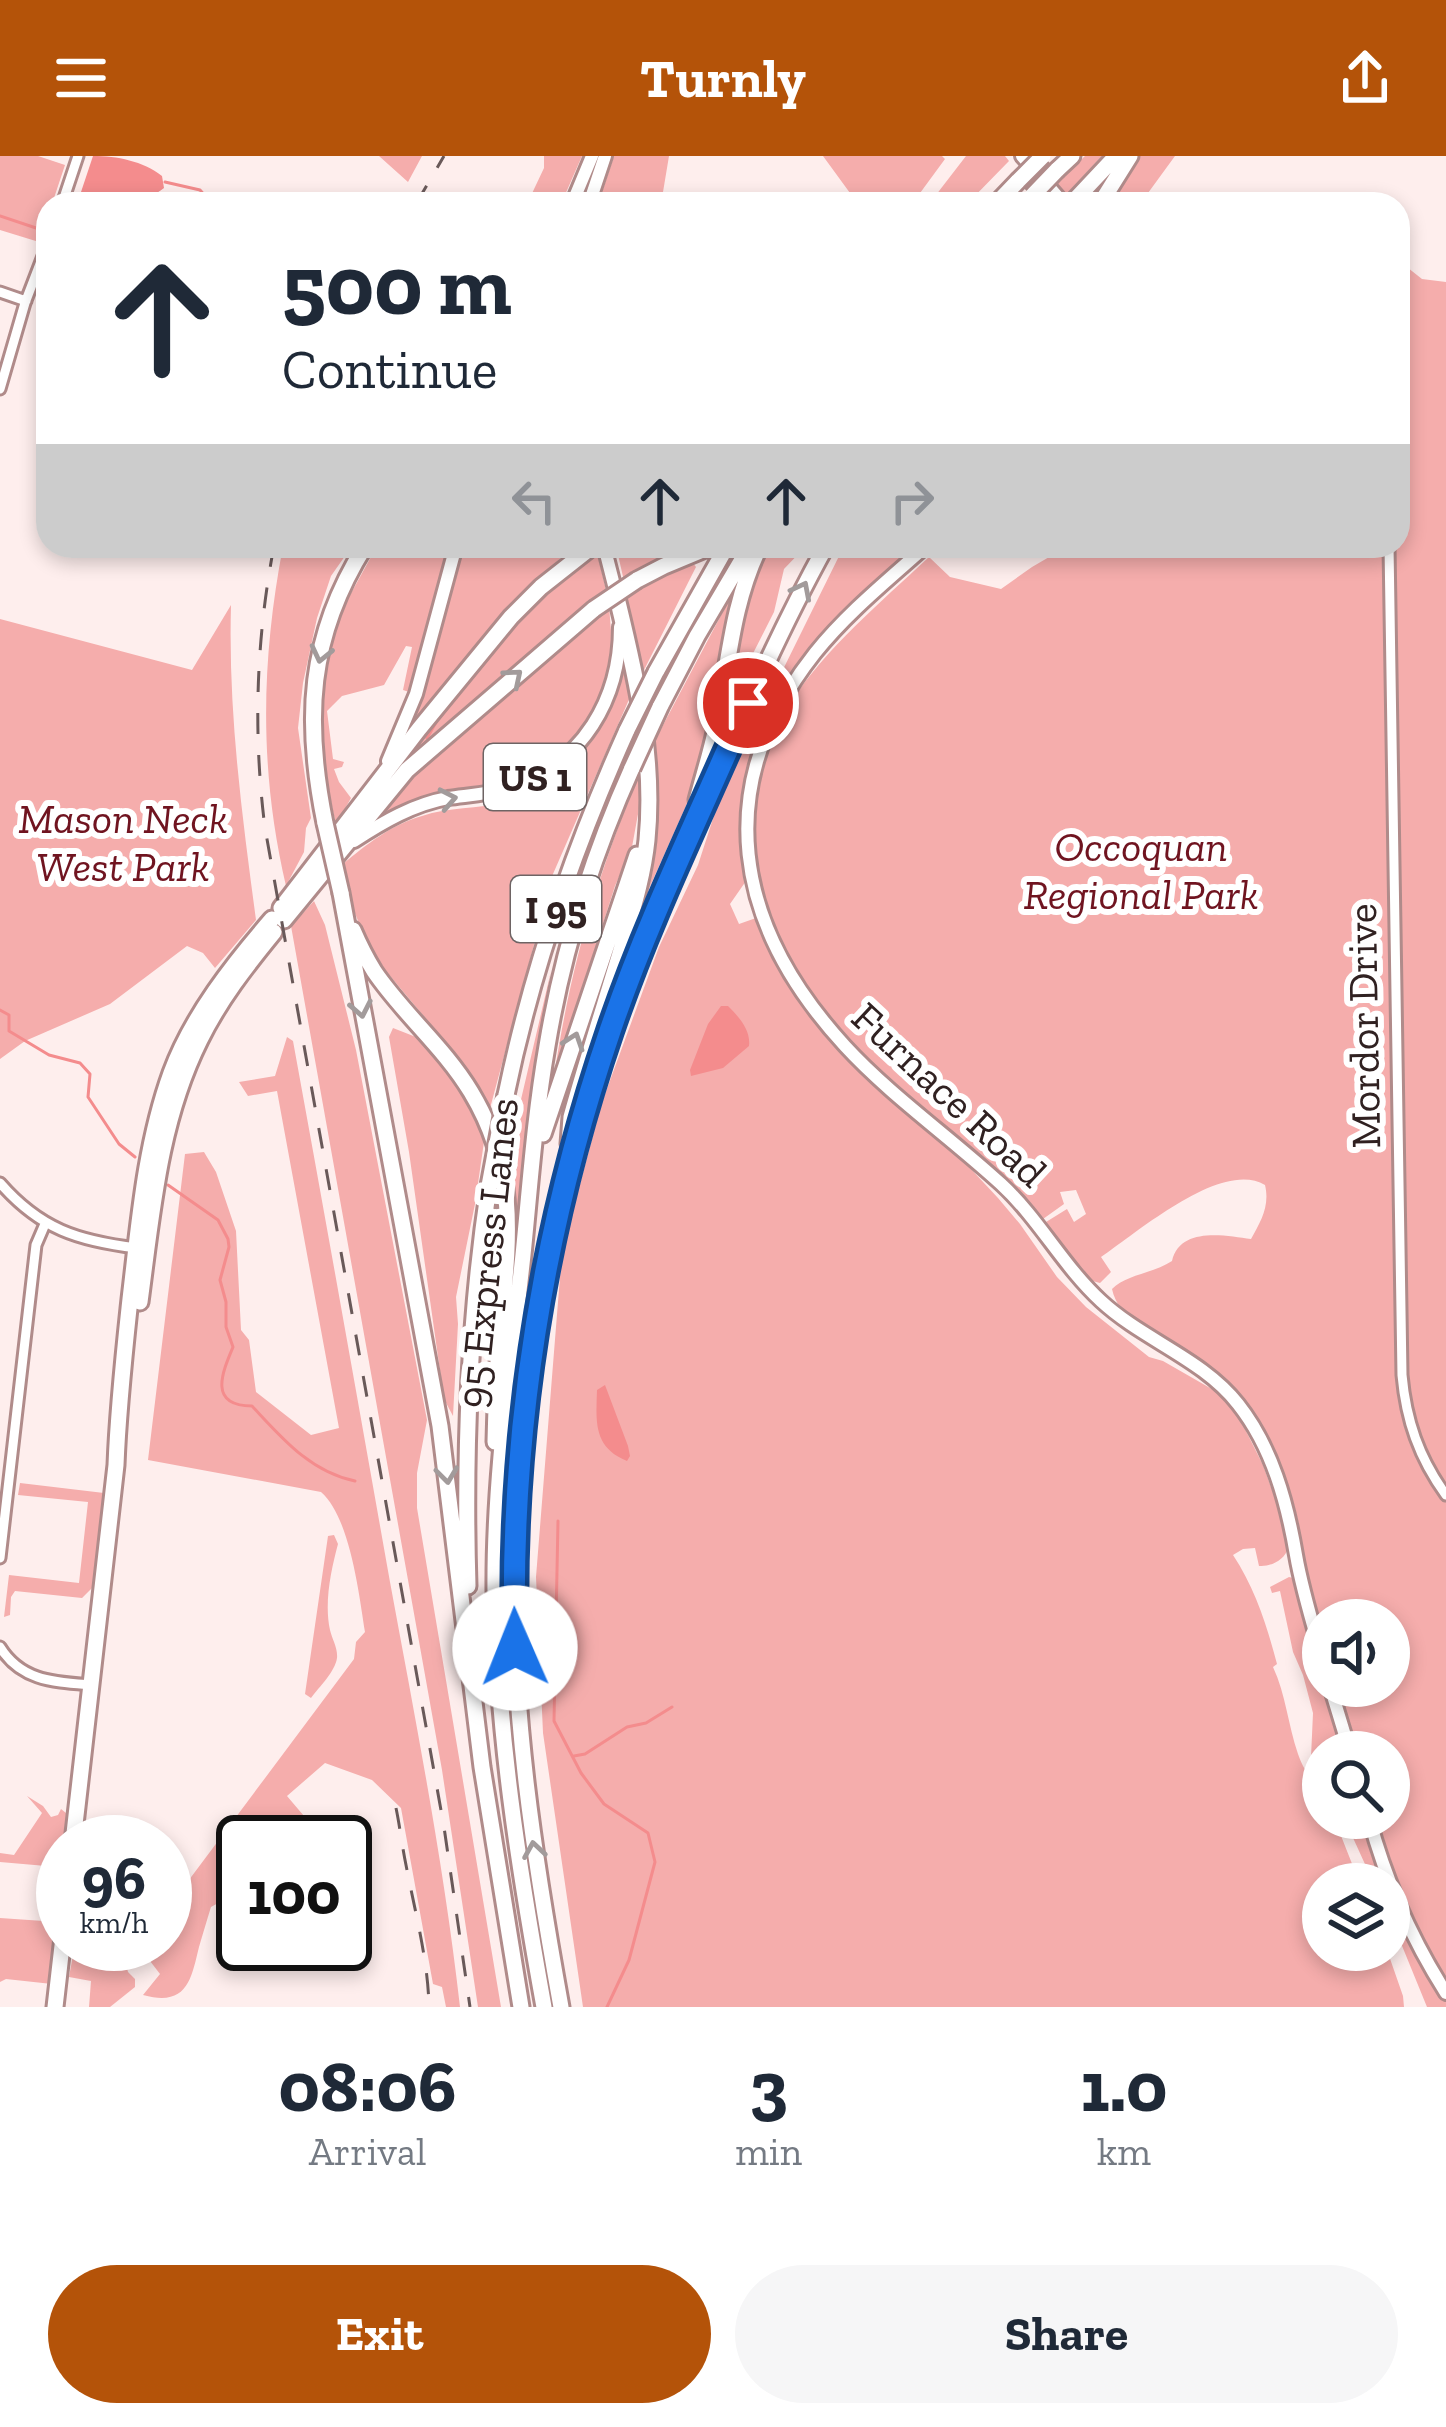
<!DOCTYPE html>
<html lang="en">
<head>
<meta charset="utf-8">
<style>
  :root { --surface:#fff; --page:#f6f6f7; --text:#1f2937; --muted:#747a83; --accent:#b45309 }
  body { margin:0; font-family:"Zilla Slab",serif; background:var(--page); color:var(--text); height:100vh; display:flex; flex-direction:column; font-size:45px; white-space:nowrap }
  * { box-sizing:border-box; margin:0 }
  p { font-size:39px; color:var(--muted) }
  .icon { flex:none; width:66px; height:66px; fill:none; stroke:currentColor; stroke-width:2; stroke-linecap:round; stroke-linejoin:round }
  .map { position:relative; height:1851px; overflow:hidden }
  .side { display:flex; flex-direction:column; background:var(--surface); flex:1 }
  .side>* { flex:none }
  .top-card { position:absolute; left:36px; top:36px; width:1374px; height:366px; border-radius:36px; box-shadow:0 6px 18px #0003; background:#fff; color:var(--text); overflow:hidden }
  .fabs { position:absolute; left:1302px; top:1443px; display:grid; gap:24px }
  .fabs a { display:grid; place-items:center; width:108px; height:108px; border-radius:50%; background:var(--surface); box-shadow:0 6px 18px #0003; font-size:60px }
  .speed { position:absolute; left:36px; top:1659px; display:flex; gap:24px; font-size:60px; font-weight:700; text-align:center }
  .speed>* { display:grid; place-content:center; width:156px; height:156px; border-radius:50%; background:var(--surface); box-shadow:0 6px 18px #0003; line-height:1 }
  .speed small { font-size:30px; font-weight:400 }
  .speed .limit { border:6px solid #111; border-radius:18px; background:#fff; color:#111 }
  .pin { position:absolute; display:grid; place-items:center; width:102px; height:102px; color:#fff; margin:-51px; border:6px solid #fff; border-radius:50%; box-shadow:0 3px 12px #0007 }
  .me { position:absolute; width:132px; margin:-66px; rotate:359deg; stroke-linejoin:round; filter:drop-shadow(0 0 9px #0008) }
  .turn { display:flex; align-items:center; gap:42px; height:252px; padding:0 48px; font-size:54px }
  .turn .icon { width:156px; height:156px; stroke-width:2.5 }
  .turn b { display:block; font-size:84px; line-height:102px }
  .lanes { display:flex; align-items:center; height:114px; padding:0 48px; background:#0003; justify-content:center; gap:60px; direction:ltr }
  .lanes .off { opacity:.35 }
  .eta { display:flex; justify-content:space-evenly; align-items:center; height:204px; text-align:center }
  .eta b { font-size:72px; font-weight:700; line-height:84px }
  .button { display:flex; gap:24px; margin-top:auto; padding:24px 48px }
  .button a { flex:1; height:138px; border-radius:72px; background:var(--accent); color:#fff; font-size:48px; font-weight:700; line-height:138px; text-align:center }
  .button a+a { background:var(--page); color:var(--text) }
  header { display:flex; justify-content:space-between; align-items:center; height:156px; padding:0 48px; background:var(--accent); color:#fff; font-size:54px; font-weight:700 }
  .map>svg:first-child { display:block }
</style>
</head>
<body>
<header><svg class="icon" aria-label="menu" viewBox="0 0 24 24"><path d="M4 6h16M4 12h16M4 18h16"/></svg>Turnly<svg class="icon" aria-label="share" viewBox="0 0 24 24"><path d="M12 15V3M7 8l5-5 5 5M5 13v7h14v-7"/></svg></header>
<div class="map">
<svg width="1446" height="1851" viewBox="0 0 1446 1851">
  <rect width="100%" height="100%" fill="#feeeed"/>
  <path fill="#f5adac" d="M0 0H38L65 9 52 48H48V62L39 86 0 74Z
    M379 0H422L408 26Z
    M544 0H582L561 48H527L544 12Z
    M614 0H669L661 48H598Z
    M823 0H942L945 3 912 48H858Z
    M966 0H1005L1009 5 967 48H929Z
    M1085 0H1102L1064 41 1054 30Z
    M1138 0H1175L1140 48H1106Z
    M1398 104 1422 123 1446 126V1826C1411 1771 1395 1723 1376 1662H1389V1596H1357L1339 1530H1389V1464H1323V1474C1316 1450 1308 1426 1303 1402 1300 1390 1300 1377 1298 1365 1289 1323 1264 1262 1233 1231 1216 1215 1192 1199 1172 1187 1149 1174 1118 1162 1112 1133 1125 1119 1154 1117 1172 1105 1180 1071 1223 1079 1251 1083 1261 1065 1270 1050 1265 1029 1222 1003 1138 1076 1101 1101L1111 1116 1100 1127 1085 1123 1046 1066 1067 1053 1074 1066 1086 1058 1076 1034 1060 1036 1064 1048 1043 1063C999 1024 956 985 913 945 882 917 849 889 822 855 753 770 727 644 790 547 827 491 880 447 929 401L950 421 1001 433 1032 411 1068 390H1398Z
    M283 390H352L331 420 317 462 303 527 298 572 311 662 306 672 304 696 286 730C259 614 261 506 283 390Z
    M377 390H447L422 496 409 536 403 534 412 491 406 490 384 529 342 540 327 555 333 603 344 606 342 611 334 613 339 626 351 642 336 669 322 604 323 526 333 470Z
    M461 390H573C506 453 448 526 394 600 427 534 441 461 461 390Z
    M616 390H698L624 425Z
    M767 390H806L784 413 774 456 731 541 743 460Z
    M844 390H917L798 511 753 600 740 674 746 725 730 748 739 768 756 762 807 850 922 964 930 979 956 997 998 1042 1020 1068 1057 1121 1086 1151 1149 1201 1163 1205 1224 1240 1235 1253 1263 1309 1284 1367 1288 1393C1284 1404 1271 1411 1259 1410L1255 1392 1243 1393 1233 1399C1255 1432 1267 1470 1277 1508L1273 1511C1286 1539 1288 1569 1298 1598 1307 1625 1323 1630 1323 1662H1334L1360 1728H1323V1794H1387L1403 1840 1404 1851H583L543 1577 536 1421 562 1096 601 949 659 791 698 709 720 641Z
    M597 396 607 438 432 583 324 713 403 601 498 485 530 451Z
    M687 407H693L696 411 643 516 626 440 654 421Z
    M747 410 724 479 712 562 694 632 639 755 652 590Z
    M231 449C228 556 242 659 256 764L215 812 203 797 187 790 110 848 25 885 0 903V463L192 514Z
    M609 450 613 499 605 535 586 571 555 604 515 626 477 633 360 677 432 601Z
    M627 505 634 532 553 718 489 956 437 876 380 808 365 782 352 750 343 708C367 688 391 669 422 660 448 651 478 653 505 646 573 628 607 569 627 505Z
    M641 614 640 647 632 691 615 730 554 921C570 812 598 716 641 614Z
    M314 745 325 769 356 894 427 1264 417 1317V1352L501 1851H478L442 1614 291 770Z
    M551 815 534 909 516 1071 505 1012Z
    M393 872 421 883 462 937 485 979 475 1048 456 1141 458 1168 453 1260 444 1243 409 996 389 881Z
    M287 881 293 885C326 1065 358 1246 390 1426 416 1567 444 1709 460 1851H446L442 1831 433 1828 401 1652 372 1624 325 1607 287 1640 326 1686H243V1733L211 1751C207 1764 203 1777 199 1791 191 1824 187 1851 143 1839L160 1818 150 1805 138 1802 126 1808 128 1816 135 1823V1831L110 1851H89L91 1825 69 1821 75 1788H165V1750L168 1752 354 1503 356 1486 365 1476C359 1438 350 1361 321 1336L148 1304 185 998 204 996 216 1016 236 1075 241 1174 249 1184 256 1236 311 1279 339 1272 277 935 248 940 239 926 275 920Z
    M20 1327 104 1337 96 1428 82 1442 15 1435 11 1441 10 1459 4 1461 9 1419 79 1427 88 1346 18 1339Z
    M334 1379 338 1388C331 1414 324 1447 330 1474 332 1483 338 1492 337 1502 335 1516 319 1531 311 1542L305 1538 328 1380Z
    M1289 1421 1297 1423 1323 1517V1530H1327L1345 1596H1323V1621L1311 1601 1313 1557 1303 1519 1293 1496 1280 1435 1272 1437 1270 1431Z
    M27 1640 43 1650 51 1661 58 1659 61 1653 66 1657V1686H63L62 1742 54 1743V1722L46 1710 0 1706V1697L14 1699 42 1657Z
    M1344 1662H1364L1385 1728H1374Z
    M1389 1737 1423 1807 1446 1844V1851H1427L1389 1758Z
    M0 1762 58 1766 52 1828 6 1823 0 1826Z"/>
  <path fill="#f48c8d" d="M93 0C117 0 143 5 162 20L164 32C139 52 107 48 77 48Z
    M721 850H728C739 861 751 874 749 890L723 912 691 920 690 914 708 868Z
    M605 1229 628 1290 630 1300 627 1305C593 1291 596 1266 597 1234Z"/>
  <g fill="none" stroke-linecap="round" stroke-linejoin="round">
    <path stroke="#f48c8d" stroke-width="3" d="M165 26 200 34 212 48
      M0 60 48 76
      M427 582 438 563 494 495
      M0 854 9 859V875L49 899 80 907 90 918 88 941 119 988 135 1001
      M168 1029 218 1064 228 1083 229 1091 220 1124 226 1146V1171L233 1191C222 1217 208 1250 252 1250 281 1281 310 1316 355 1325
      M558 1365 554 1565 581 1617 604 1648 648 1677 655 1706 629 1804 607 1851
      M574 1600 585 1598 627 1571 646 1567 672 1551"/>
    <defs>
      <path id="minor" d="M62 48 78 0
        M0 136 26 145
        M0 233 25 147 48 87
        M1389 390 1402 1219C1406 1264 1419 1302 1446 1339
        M0 1027C40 1073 78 1085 137 1092
        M0 1402 36 1089 45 1068
        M0 1491C21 1525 54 1526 91 1529"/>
      <path id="major" d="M1022 0 1064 48
        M572 48 592 0
        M589 48 605 0
        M604 390 618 445
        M926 390C888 424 847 457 815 497 709 631 734 769 845 890 890 939 951 982 1001 1028 1039 1063 1063 1110 1101 1145 1143 1184 1203 1203 1238 1248 1272 1291 1287 1346 1296 1399 1302 1434 1313 1469 1323 1504
        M388 605 416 538 456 390
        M354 685C383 666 414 648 448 642 469 639 491 638 512 631 583 607 620 543 620 471
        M1330 1530 1350 1596
        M1369 1662C1386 1725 1411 1782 1446 1837"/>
      <path id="highway" d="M1057 14 1072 0
        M996 48 1018 25
        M1071 48 1116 0
        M1100 48 1130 0
        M637 424 664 410 712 390
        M656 516 727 390
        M660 551 697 480 750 390
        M697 644C704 617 713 590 718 562 729 503 733 445 760 390
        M325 667C304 564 308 481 365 390
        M341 737 440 1270 482 1611 521 1851
        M281 752 419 573 511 461 541 431 593 390
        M284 764 407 614 594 453
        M353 774C359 788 366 802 374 815 403 858 444 891 471 936 518 1014 509 1082 501 1167 497 1206 496 1246 495 1286
        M506 939C532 813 574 692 627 574
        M543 978 637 699
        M569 988 571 961C586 907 603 854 619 801 630 762 643 724 647 684 655 603 637 524 618 446
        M140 1146C152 1057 159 966 200 884 219 845 247 809 274 776
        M468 1430C464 1297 469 1162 489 1030
        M73 1686 116 1309C118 1253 124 1199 130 1143 139 1068 145 989 171 917 192 860 233 808 272 763
        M55 1851 63 1781
        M544 1851C519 1713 497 1575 495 1435 494 1323 511 1210 523 1099 530 1029 535 959 547 890 563 794 592 701 632 612
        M561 1851C534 1702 511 1554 514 1402 518 1220 552 1040 612 869 638 795 670 724 702 652 741 563 779 475 826 390"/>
    </defs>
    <use href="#minor" stroke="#b08b8a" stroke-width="15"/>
    <use href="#major" stroke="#b08b8a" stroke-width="18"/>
    <use href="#highway" stroke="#b08b8a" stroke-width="21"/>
    <use href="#minor" stroke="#fff" stroke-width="9"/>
    <use href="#major" stroke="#fff" stroke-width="12"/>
    <use href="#highway" stroke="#fff" stroke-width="15"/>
    <path stroke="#695959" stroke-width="3" stroke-dasharray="21 21" stroke-linecap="butt" d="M416 48 444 0
      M274 390C256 483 253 578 265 672L444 1671 470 1851
      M396 1652C400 1671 402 1690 406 1709 415 1756 428 1803 429 1851"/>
    <defs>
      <path id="highway-bridge" d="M1018 25 1043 0
        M1032 40 1057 14
        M594 453 637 424
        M627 574 656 516
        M632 612 660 551
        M325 667 341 737
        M489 1030 506 939"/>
    </defs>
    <use href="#highway-bridge" stroke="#b08b8a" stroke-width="21" stroke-linecap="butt"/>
    <use href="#highway-bridge" stroke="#fff" stroke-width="15"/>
  </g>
  <defs><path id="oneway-chevron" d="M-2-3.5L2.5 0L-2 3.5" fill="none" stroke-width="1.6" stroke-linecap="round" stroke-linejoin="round" transform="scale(3)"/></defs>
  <g stroke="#a29b9b">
    <use href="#oneway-chevron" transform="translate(802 434) rotate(-63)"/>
    <use href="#oneway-chevron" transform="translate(321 498) rotate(103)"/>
    <use href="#oneway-chevron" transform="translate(514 521) rotate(-40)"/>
    <use href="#oneway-chevron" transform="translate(448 643) rotate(-11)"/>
    <use href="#oneway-chevron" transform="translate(361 853) rotate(79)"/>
    <use href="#oneway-chevron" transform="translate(574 885) rotate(-71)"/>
    <use href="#oneway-chevron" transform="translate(447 1319) rotate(83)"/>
    <use href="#oneway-chevron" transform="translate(534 1694) rotate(-99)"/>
  </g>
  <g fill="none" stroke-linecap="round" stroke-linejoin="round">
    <defs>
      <path id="route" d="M515 1492C509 1282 542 1074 610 875 648 763 701 656 748 547"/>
    </defs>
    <use href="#route" stroke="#114b97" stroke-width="30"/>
    <use href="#route" stroke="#1a73e8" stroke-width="21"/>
  </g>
  <g text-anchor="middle" stroke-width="12" stroke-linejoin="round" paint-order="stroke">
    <g fill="#fff" stroke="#6e6464" stroke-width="3">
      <rect x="484" y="588" width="102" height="66" rx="9"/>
      <rect x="511" y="720" width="90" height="66" rx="9"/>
    </g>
    <g font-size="39" font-weight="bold" fill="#302121">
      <text x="535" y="635">US 1</text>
      <text x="556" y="767">I 95</text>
    </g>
    <g font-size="42" font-style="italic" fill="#701420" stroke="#fff">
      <text x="123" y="677">Mason Neck<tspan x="123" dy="48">West Park</tspan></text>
      <text x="1141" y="705">Occoquan<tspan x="1141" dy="48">Regional Park</tspan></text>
    </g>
    <g font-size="42" fill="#302121" stroke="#fff">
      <text transform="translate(1363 870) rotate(-91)" y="15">Mordor Drive</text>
      <text transform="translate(950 938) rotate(43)" y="15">Furnace Road</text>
      <text transform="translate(487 1097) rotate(-84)" y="15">95 Express Lanes</text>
    </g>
  </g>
</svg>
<div class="fabs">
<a><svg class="icon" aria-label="sound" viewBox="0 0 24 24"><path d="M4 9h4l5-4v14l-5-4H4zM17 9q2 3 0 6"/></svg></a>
<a><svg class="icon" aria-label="search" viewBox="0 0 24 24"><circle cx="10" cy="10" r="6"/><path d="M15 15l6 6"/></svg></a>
<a><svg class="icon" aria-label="layers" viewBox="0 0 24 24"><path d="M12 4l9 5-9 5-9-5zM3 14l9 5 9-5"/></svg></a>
</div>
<div class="speed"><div>96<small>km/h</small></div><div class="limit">100</div></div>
<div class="pin" style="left:748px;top:547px;background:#d93025"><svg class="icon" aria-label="arrive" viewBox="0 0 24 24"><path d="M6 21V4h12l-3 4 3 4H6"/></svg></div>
<svg class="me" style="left:515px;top:1492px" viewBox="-20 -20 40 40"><circle r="19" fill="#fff"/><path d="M0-13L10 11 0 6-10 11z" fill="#1a73e8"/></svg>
<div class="top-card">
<div class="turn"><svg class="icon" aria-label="ahead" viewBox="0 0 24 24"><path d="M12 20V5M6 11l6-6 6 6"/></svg><div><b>500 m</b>Continue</div></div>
<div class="lanes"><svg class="icon off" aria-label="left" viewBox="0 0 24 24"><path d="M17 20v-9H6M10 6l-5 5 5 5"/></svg><svg class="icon" aria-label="ahead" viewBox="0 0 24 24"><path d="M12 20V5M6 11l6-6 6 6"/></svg><svg class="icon" aria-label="ahead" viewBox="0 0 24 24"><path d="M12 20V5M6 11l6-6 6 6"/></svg><svg class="icon off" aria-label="right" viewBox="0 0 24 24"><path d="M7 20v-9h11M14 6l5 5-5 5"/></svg></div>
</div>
</div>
<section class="side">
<div class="eta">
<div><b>08:06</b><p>Arrival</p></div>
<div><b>3</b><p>min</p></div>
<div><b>1.0</b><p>km</p></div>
</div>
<div class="button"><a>Exit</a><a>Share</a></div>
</section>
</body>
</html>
